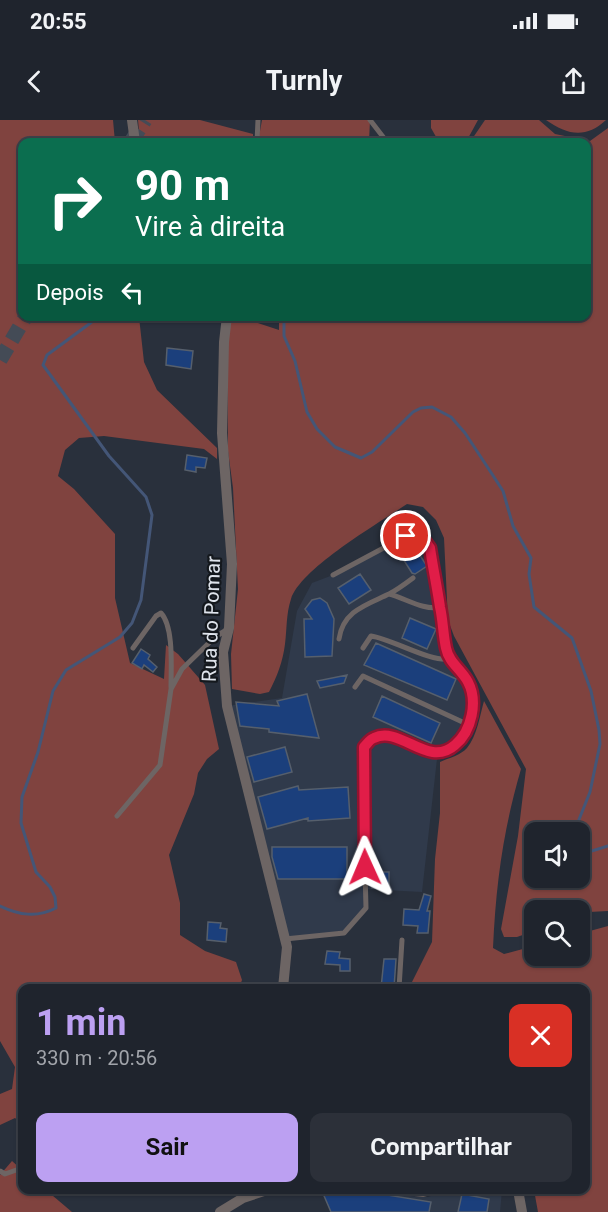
<!DOCTYPE html>
<html lang="pt">
<head>
<meta charset="utf-8">
<style>
  :root { --surface:#1f242d; --page:#2c3039; --text:#f1f3f6; --muted:#a1a4aa; --line:#3c4149; --accent:#bca0f2 }
  body { margin:0; font-family:Roboto,sans-serif; background:var(--page); color:var(--text); height:100vh; display:flex; flex-direction:column; font-size:22px; white-space:nowrap }
  * { box-sizing:border-box; margin:0 }
  p { font-size:20px; color:var(--muted) }
  .icon { flex:none; width:33px; height:33px; fill:none; stroke:currentColor; stroke-width:2; stroke-linecap:round; stroke-linejoin:round }
  .map { position:relative; flex:1; overflow:hidden }
  .side { position:absolute; left:18px; top:864px; width:572px; height:210px; display:flex; flex-direction:column; background:var(--surface); border-radius:12px; box-shadow:0 2px 4px #0004,0 0 0 2px var(--line) }
  .side>* { flex:none }
  .guide { position:absolute; left:18px; top:18px; width:573px; height:183px; border-radius:12px; box-shadow:0 2px 4px #0004,0 0 0 2px var(--line); background:#0b6e4f; color:#fff; overflow:hidden }
  .tools { position:absolute; left:524px; top:702px; display:grid; gap:12px }
  .tools a { display:grid; place-items:center; width:66px; height:66px; border-radius:12px; background:var(--surface); box-shadow:0 2px 4px #0004,0 0 0 2px var(--line); font-size:30px }
  .pin { position:absolute; display:grid; place-items:center; width:51px; height:51px; color:#fff; margin:-26px; border:3px solid #fff; border-radius:50%; box-shadow:0 2px 6px #0007 }
  .me { position:absolute; width:66px; margin:-33px; rotate:359deg; stroke-linejoin:round; filter:drop-shadow(0 0 4px #0008) }
  .turn { display:flex; align-items:center; gap:21px; height:126px; padding:0 18px; font-size:27px }
  .turn .icon { width:78px; height:78px; stroke-width:2.5 }
  .turn b { display:block; font-size:42px; line-height:51px }
  .then { display:flex; align-items:center; height:57px; padding:0 18px; background:#0003; gap:12px; font-size:22px }
  .round { display:grid; place-items:center; flex:none; width:63px; height:63px; border-radius:12px; background:var(--page) }
  .headline { display:flex; align-items:center; justify-content:space-between; height:102px; padding:0 18px }
  h1 { font-size:36px; font-weight:700; line-height:45px; color:var(--accent) }
  .cta { display:flex; gap:12px; margin-top:auto; padding:12px 18px }
  .cta a { flex:1; height:69px; border-radius:12px; background:var(--accent); color:#111; font-size:24px; font-weight:700; line-height:69px; text-align:center }
  .cta a+a { background:var(--page); color:var(--text) }
  .status { display:flex; justify-content:space-between; align-items:center; height:42px; padding:0 30px; background:var(--surface); direction:ltr }
  .status svg { height:16px; fill:currentColor }
  header { display:flex; justify-content:space-between; align-items:center; height:78px; padding:0 18px; background:var(--surface); font-size:27px; font-weight:700 }
  .map>svg:first-child { display:block }
</style>
</head>
<body>
<div class="status"><b>20:55</b><svg viewBox="0 0 49 12"><path d="M0 12V9h3v3zM5 12V6h3v6zM10 12V3h3v9zM15 12V0h3v12zM26 1h20v11H26zM47 4h2v5h-2z"/></svg></div>
<header><svg class="icon" aria-label="back" viewBox="0 0 24 24"><path d="M15 5l-7 7 7 7"/></svg>Turnly<svg class="icon" aria-label="share" viewBox="0 0 24 24"><path d="M12 15V3M7 8l5-5 5 5M5 13v7h14v-7"/></svg></header>
<div class="map">
<svg width="608" height="1092" viewBox="0 0 608 1092">
  <rect width="100%" height="100%" fill="#29303c"/>
  <path fill="#303a4b" d="M417 415 430 428 449 539 468 563 473 584 469 605 455 625 437 639 422 772 366 769V788L344 813 285 819 227 586 282 578 297 491 312 463 333 455 406 416Z
    M448 1070H502L500 1092H331L322 1071 428 1077Z"/>
  <path fill="#80433f" fill-rule="evenodd" d="M0 0H113L115 22H22V196L139 197 144 242 157 270 217 328V339L204 329 104 316 79 318 65 330 58 356 74 369 115 414V478L130 543 164 559 166 525 178 534 205 565 219 629 207 639 198 653 194 674 169 735 180 783V815L205 831 236 842 242 860 239 868H22V1004L15 998 0 1005V974L12 969 15 947 0 921Z
    M138 0H200L253 14V22H140Z
    M262 0H370L369 22H258Z
    M431 0H478L466 22H439L431 8Z
    M485 0H539L555 14 590 21 608 8V791L589 792 579 795V790H534V811L517 817H504L501 809 518 716 526 649 454 516 448 500 444 418 436 400 423 387 407 384C379 403 301 448 291 479 286 494 287 509 285 524 283 541 277 557 269 572L260 574 232 569 231 534 238 469 233 368 228 331 227 224 231 199 252 201 279 210V196H586V22H470ZM534 712H579V758H534Z
    M546 0H606C586 19 567 15 546 0Z
    M484 581 521 649C503 711 496 763 493 828L504 834 534 826V836H579V814L608 806V1092H538L534 1070H585V868H409L432 822 435 739 440 693V642C449 638 461 635 467 628 477 616 480 595 484 581Z
    M12 1041 22 1050V1070H46L72 1092H0V1055Z"/>
  <g fill="none" stroke-linecap="round" stroke-linejoin="round">
    <path stroke="#445677" stroke-width="3" d="M284 196V216L295 241 307 292 317 309 335 327 361 338 372 332 413 292 421 288 432 287 451 297 465 313 492 354 503 371 513 406 531 438 529 454 534 487 572 518 591 571 599 610 600 624 590 672 574 712
      M579 735 608 726
      M0 786C19 795 37 798 56 788L55 777 50 767 36 752 21 703 22 677 38 632 53 571 66 550 120 517 132 503 141 480 152 395 146 377 109 336 43 245 47 235 100 196"/>
  </g>
  <path fill="#1b3f7c" stroke="#565f6c" stroke-width="1.5" d="M167 228 193 231 191 249 166 245Z
    M187 335 207 338 205 348 196 347V352L185 350Z
    M411 422 427 446 415 454 412 453 398 431Z
    M360 454 371 470 349 484 338 468Z
    M320 478 327 483 334 499 332 536 305 537 304 499H312L305 489 312 480Z
    M410 498 436 509 427 529 402 518Z
    M376 523 456 559 447 580 364 545Z
    M141 529 150 535 148 539 157 547 153 552 144 545 142 549 132 543Z
    M347 555 344 563 320 568 317 561Z
    M307 574 319 618 269 612V609L240 606 236 582 279 586 277 581Z
    M382 576 440 603 431 623 373 597Z
    M285 627 292 652 254 662 247 637Z
    M298 666 299 670 348 667 350 698 308 701V698L267 709 258 677Z
    M272 727H347V759H278L272 737Z
    M370 752H389V768H372Z
    M424 774 431 776 427 791H430L428 813H417L418 806 403 805 404 789 419 790Z
    M208 802 221 803 220 808 227 809 226 822 207 820Z
    M327 831 340 832 339 838 350 839V851H340V845L325 844Z
    M384 839H396L394 868H381Z
    M322 1071 375 1073 431 1082 429 1092H331Z
    M462 1074 489 1079 487 1092H458Z"/>
  <g fill="none" stroke-linecap="round" stroke-linejoin="round">
    <path stroke="#444b56" stroke-width="15" stroke-dasharray="15 8" stroke-linecap="butt" d="M131 22 145 0
      M0 240 26 196"/>
    <path stroke="#6d6564" stroke-width="5" d="M370 0 387 22
      M257 22 258 0
      M389 474C405 478 424 491 440 487
      M339 519C343 491 366 485 389 474 397 470 405 464 413 458
      M133 528 156 496 161 493C174 507 171 548 171 567
      M363 528 371 516C392 519 430 542 449 539
      M355 567 363 556 469 605
      M117 696 160 645 171 569 182 549 215 517 228 509
      M285 819 344 813 366 788 362 638 364 627 373 618 385 615 433 632H446L461 620 469 605 473 584 472 574 468 563 449 539 430 428C423 417 419 415 406 416L333 455
      M399 868 402 820
      M0 1051 5 1054 22 1048"/>
    <path stroke="#6d6564" stroke-width="10" d="M132 0 135 22
      M227 196 224 222 222 313 232 444 229 508 223 532 227 586 287 827 283 868
      M407 1070 423 1072 430 1070
      M518 1070 522 1092
      M220 1092 243 1078 267 1070"/>
  </g>
  <g fill="none" stroke-linecap="round" stroke-linejoin="round">
    <defs>
      <path id="route" d="M365 747 364 627C367 624 370 619 374 618 400 605 428 649 455 625 472 611 478 581 468 562 461 549 449 543 446 528 443 514 443 500 440 487 437 467 433 448 430 428 423 417 419 415 406 416"/>
    </defs>
    <use href="#route" stroke="#92132f" stroke-width="15"/>
    <use href="#route" stroke="#e11d48" stroke-width="10"/>
  </g>
  <g text-anchor="middle" stroke-width="4.5" stroke-linejoin="round" paint-order="stroke">
    <g font-size="20" fill="#dfe4ec" stroke="#14181d">
      <text transform="translate(211 499) rotate(-88)" y="7">Rua do Pomar</text>
    </g>
  </g>
</svg>
<div class="tools">
<a><svg class="icon" aria-label="sound" viewBox="0 0 24 24"><path d="M4 9h4l5-4v14l-5-4H4zM17 9q2 3 0 6"/></svg></a>
<a><svg class="icon" aria-label="search" viewBox="0 0 24 24"><circle cx="10" cy="10" r="6"/><path d="M15 15l6 6"/></svg></a>
</div>
<div class="pin" style="left:406px;top:416px;background:#d93025"><svg class="icon" aria-label="arrive" viewBox="0 0 24 24"><path d="M6 21V4h12l-3 4 3 4H6"/></svg></div>
<svg class="me" style="left:365px;top:747px" viewBox="-20 -20 40 40"><path d="M0-17L14 15 0 8-14 15z" fill="#e11d48" stroke="#fff" stroke-width="4"/></svg>
<div class="guide">
<div class="turn"><svg class="icon" aria-label="right" viewBox="0 0 24 24"><path d="M7 20v-9h11M14 6l5 5-5 5"/></svg><div><b>90 m</b>Vire à direita</div></div>
<div class="then">Depois<svg class="icon" aria-label="left" viewBox="0 0 24 24"><path d="M17 20v-9H6M10 6l-5 5 5 5"/></svg></div>
</div>
<section class="side">
<div class="headline"><div><h1>1 min</h1><p>330 m · 20:56</p></div><a class="round" style="background:#d93025;color:#fff"><svg class="icon" aria-label="close" viewBox="0 0 24 24"><path d="M6 6l12 12M18 6L6 18"/></svg></a></div>
<div class="cta"><a>Sair</a><a>Compartilhar</a></div>
</section>
</div>
</body>
</html>
